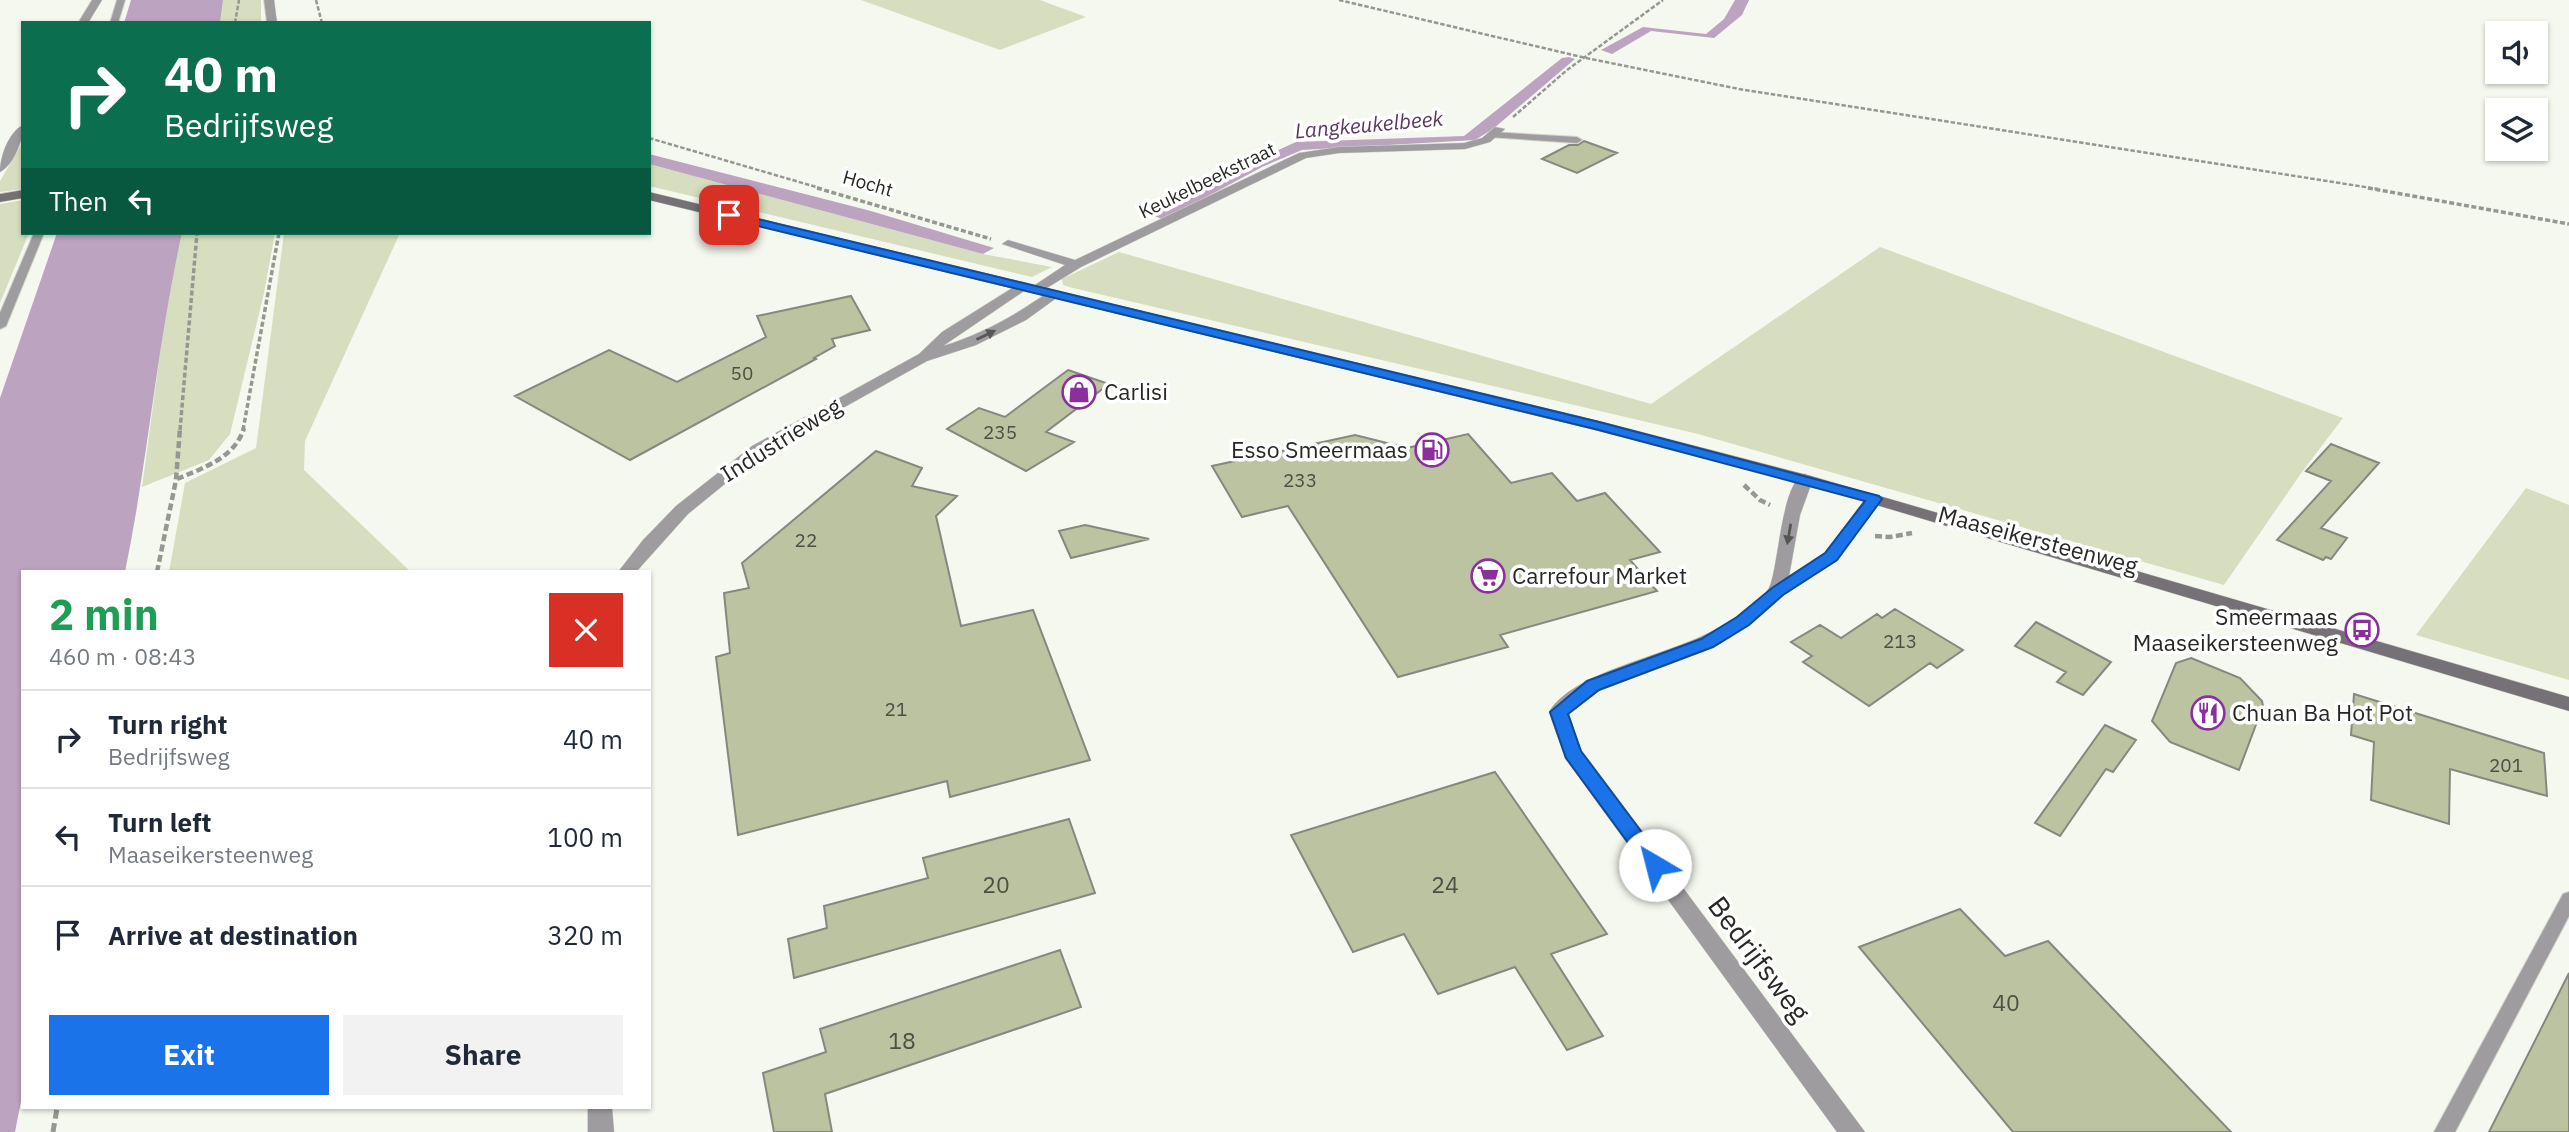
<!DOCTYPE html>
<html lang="en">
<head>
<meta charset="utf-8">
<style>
  :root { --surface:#fff; --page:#f2f2f3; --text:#1f2937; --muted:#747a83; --line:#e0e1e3; --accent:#1a73e8 }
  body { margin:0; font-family:"IBM Plex Sans",sans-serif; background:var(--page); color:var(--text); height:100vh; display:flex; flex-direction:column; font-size:26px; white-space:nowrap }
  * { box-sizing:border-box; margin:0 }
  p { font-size:23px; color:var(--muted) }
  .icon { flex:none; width:38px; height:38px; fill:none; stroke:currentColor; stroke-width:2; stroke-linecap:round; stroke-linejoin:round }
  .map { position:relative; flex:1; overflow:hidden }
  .sheet { position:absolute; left:21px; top:570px; width:630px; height:539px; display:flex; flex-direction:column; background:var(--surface); border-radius:0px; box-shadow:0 2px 5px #0004 }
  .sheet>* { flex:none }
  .hud { position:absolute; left:21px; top:21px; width:630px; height:214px; border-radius:0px; box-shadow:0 2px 5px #0004; background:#0b6e4f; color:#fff; overflow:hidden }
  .controls { position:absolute; left:2485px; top:21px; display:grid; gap:14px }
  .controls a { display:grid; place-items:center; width:63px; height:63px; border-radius:0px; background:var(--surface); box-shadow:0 2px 5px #0004; font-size:35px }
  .pin { position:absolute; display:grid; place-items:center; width:60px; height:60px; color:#fff; margin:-30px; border-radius:14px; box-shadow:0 4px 10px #0006 }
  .me { position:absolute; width:77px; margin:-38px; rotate:323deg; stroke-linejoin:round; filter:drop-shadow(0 0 5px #0008) }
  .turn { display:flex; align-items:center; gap:24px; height:147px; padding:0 28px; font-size:32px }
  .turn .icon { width:91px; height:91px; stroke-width:2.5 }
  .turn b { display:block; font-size:49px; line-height:60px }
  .then { display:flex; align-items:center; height:66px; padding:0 28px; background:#0003; gap:14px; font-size:26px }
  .round { display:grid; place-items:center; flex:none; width:74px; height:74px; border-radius:0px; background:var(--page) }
  .overview { display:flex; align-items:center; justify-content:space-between; height:119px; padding:0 28px }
  h1 { font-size:42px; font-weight:700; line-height:52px; color:#1e9e55 }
  .button { display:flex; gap:14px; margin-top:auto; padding:14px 28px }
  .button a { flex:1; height:80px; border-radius:0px; background:var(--accent); color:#fff; font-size:28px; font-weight:700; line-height:80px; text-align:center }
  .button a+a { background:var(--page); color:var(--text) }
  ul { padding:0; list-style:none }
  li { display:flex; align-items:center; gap:21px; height:98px; padding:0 28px; border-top:2px solid var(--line) }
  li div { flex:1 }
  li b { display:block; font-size:26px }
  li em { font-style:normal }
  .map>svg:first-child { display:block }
</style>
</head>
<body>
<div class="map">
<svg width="2569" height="1132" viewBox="0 0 2569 1132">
  <rect width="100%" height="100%" fill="#f5f8ee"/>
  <path fill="#d7debf" d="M223 0H261V23H220Z
    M861 0H1040L1086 17 1000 50Z
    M23 142V189L0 192V181Z
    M649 164 983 254 1052 267 1032 277 649 186Z
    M23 200V233H29L0 303V204Z
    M182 233H275L264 293 230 434 209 460 142 487 168 295Z
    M284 233H400L305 441 304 470 411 572H169L185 483 256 448Z
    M1880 247 2343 418 2302 472 2224 585 1698 434 1069 287 1063 285 1062 279 1119 252 1651 404Z
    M2526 488 2569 505V680L2416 635Z"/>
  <path fill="#bca4c1" d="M131 0H223L220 23H124Z
    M1735 0H1749L1742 15 1714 38 1651 31 1612 54 1601 50 1643 27 1706 34 1724 19Z
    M1569 57 1575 59 1493 129 1475 140 1302 150 1262 167 1164 220 1152 215 1252 162 1296 142 1464 136 1562 58Z
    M649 154 871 211 994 248 983 254 649 164Z
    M57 233H182C157 345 148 460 125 572H23V1091L15 1132H0V398Z"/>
  <path fill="#bbc3a0" stroke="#86887f" stroke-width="2" d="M1584 141 1617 153 1577 173 1542 159 1569 145H1578Z
    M851 296 870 330 832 339 835 346 814 358 816 359 630 460 515 396 609 350 677 382 766 337 757 316Z
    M1068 370 1109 384 1046 432 1074 442 1026 471 947 429 979 408 1005 417Z
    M1468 434 1511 483 1552 473 1577 501 1605 493 1660 552 1630 560 1657 591 1500 635 1508 647 1398 677 1288 506 1242 517 1212 466 1355 435 1407 448Z
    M2331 444 2379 463 2321 528 2347 538 2331 559 2326 557 2323 560 2277 540 2331 481 2306 471Z
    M876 451 922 468 912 486 957 496 936 516 961 626 1033 610 1090 760 950 797 947 781 738 835 716 657 730 653 724 593 749 588 742 563Z
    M1085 525 1149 539 1071 558 1059 531Z
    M1895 609 1963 650 1937 668 1930 663 1869 706 1803 662 1812 656 1791 642 1820 625 1841 638 1877 614 1882 618Z
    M2036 622 2111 662 2083 695 2057 682 2066 672 2015 646Z
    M2191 658 2240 678 2262 701 2263 706 2239 770 2170 742 2152 721 2176 663Z
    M2354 694 2544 753 2547 796 2450 769 2449 824 2371 800 2374 742 2351 735Z
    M2105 725 2136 740 2113 772 2106 769 2060 836 2035 823Z
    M1495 772 1607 934 1551 954 1603 1036 1567 1050 1515 967 1438 994 1404 934 1353 952 1291 835Z
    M1069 819 1095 893 794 978 788 939 827 928 824 906 928 878 923 858Z
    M1960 909 2005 956 2048 941 2231 1132H2013L1859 947Z
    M1060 950 1081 1007 825 1094 832 1132H774L763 1073 826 1052 820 1029Z
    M2569 973V1132H2489Z"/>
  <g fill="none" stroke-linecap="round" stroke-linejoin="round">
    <defs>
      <path id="service" d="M117 0H125L118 23H110Z
        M1492 132 1577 137 1582 140 1577 143 1489 137 1487 135Z
        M34 233H44L6 326 0 329V313Z
        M2569 892V916L2455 1132H2434L2563 894Z"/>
      <path id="minor" d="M92 0H102L88 23H78Z
        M264 0H274L277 23H267Z
        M23 125C23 140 14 165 0 172 0 156 9 132 23 125Z
        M1495 127 1505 129 1490 142 1465 149 1339 153 1306 158 1081 267 1037 294 1032 293V287L1065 265 1002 244 1008 240 1075 260 1299 153 1339 147 1464 143 1482 138Z
        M1022 282 1027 283V289L943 346C976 336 1007 320 1035 301 1043 296 1050 289 1060 291L1062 294 1026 320 976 345 927 361 764 452 688 514 636 572H618L643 540 676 506 752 446 919 354 942 332Z
        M1805 474 1813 479 1800 515 1789 576 1825 553 1868 495 1874 494 1882 499 1837 561 1783 595 1749 625 1714 647 1600 690 1569 714 1581 751 1865 1132H1837L1565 758 1549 712C1577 665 1694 654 1741 613 1749 606 1764 597 1769 588 1779 568 1781 480 1805 474Z
        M588 1108H612L614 1132H588Z"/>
      <path id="secondary" d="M23 190V198L0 202V194Z
        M649 192 1599 421 1811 476 2569 697V711L1799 482 1595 430 649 200Z"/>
    </defs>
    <use href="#service" stroke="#d0d3ca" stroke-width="2"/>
    <use href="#minor" stroke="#d0d3ca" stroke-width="1"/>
    <use href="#secondary" stroke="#d0d3ca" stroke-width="1"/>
    <path stroke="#959891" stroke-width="2.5" stroke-dasharray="4.5 2" stroke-linecap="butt" d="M316 0 322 23
      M1339 0 1586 58 1739 89 2378 189
      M235 23 239 0
      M1513 117 1567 70 1663 0
      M649 138 823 189"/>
    <path stroke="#959891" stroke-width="3.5" stroke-dasharray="5 2.5" stroke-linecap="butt" d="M817 188 991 239
      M2368 188 2569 224
      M180 430 197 233
      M243 430 279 233"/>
    <path stroke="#959891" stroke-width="4.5" stroke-dasharray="7 3.5" stroke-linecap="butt" d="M177 479C203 468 235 458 244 428
      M1744 485 1760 500 1770 505
      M1875 536 1890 537 1912 533
      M157 572 176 480 180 428"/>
    <path stroke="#959891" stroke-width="5" stroke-dasharray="9 4.5" stroke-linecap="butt" d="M53 1132 57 1108"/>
    <use href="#service" fill="#9f9ca0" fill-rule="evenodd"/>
    <use href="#minor" fill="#9f9ca0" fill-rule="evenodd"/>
    <use href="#secondary" fill="#757176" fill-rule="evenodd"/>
  </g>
  <defs><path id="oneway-solid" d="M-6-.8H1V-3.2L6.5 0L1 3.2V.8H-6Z" transform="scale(1.75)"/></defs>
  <g fill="#575656">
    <use href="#oneway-solid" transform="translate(986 335) rotate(-26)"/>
    <use href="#oneway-solid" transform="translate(1789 534) rotate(100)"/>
  </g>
  <path fill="#1a73e8" stroke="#114b97" stroke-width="2" d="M729 212 1599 422 1879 496 1882 499 1837 560 1783 595 1749 625 1713 647 1599 690 1568 714 1581 751 1662 859 1665 865 1662 870 1655 872 1648 870 1566 758 1550 712 1587 681 1701 639 1737 617 1772 588 1825 553 1865 501 1595 429 725 218V213Z"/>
  <defs>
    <symbol id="shop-ring" viewBox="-11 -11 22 22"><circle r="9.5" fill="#fff" stroke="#8a309c" stroke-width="1.5"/><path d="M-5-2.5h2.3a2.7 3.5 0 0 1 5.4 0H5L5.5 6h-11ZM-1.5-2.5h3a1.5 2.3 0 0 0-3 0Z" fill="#8a309c"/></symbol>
    <symbol id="fuel-ring" viewBox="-11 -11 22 22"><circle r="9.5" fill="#fff" stroke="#8a309c" stroke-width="1.5"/><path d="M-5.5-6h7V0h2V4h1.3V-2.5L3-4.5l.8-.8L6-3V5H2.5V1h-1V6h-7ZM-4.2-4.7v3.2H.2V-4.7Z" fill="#8a309c"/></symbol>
    <symbol id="supermarket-ring" viewBox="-11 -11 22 22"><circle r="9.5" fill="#fff" stroke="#8a309c" stroke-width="1.5"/><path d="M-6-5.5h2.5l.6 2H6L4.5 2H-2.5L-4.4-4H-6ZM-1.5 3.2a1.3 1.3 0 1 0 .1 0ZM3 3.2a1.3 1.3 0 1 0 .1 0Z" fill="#8a309c"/></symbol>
    <symbol id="bus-ring" viewBox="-11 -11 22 22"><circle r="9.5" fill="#fff" stroke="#8a309c" stroke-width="1.5"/><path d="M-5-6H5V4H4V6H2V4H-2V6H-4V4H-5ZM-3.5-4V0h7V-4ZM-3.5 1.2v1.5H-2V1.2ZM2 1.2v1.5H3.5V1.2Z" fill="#8a309c"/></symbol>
    <symbol id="restaurant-ring" viewBox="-11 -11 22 22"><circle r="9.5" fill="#fff" stroke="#8a309c" stroke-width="1.5"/><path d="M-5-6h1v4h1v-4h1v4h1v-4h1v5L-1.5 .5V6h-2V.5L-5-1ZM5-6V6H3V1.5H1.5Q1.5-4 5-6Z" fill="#8a309c"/></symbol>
  </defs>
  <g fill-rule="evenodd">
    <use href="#shop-ring" x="1060" y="373" width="38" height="38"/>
    <use href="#fuel-ring" x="1413" y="431" width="38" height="38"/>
    <use href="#supermarket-ring" x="1469" y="557" width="38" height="38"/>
    <use href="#bus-ring" x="2343" y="611" width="38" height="38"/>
    <use href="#restaurant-ring" x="2189" y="694" width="38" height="38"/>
  </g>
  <g text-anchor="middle" stroke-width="7" stroke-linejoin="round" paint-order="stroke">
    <g font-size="19" fill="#272825" stroke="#fff">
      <text transform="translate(1207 180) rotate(-26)" y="7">Keukelbeekstraat</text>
      <text transform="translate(868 183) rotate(16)" y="7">Hocht</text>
    </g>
    <g font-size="19" fill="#4c4f44">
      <text x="742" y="380">50</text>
      <text x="1000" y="439">235</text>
      <text x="1300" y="487">233</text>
      <text x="806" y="547">22</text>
      <text x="1900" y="648">213</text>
      <text x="896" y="716">21</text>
      <text x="2506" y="772">201</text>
    </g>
    <g font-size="21" font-style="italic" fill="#593860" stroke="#fff">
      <text transform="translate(1369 125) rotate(-5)" y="7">Langkeukelbeek</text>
    </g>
    <g font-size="23" fill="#272825" stroke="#fff" text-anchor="start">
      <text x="1104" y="400">Carlisi</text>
      <text x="1408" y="458" text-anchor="end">Esso Smeermaas</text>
      <text x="1512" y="584">Carrefour Market</text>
      <text x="2338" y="625" text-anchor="end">Smeermaas<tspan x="2338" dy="26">Maaseikersteenweg</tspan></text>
      <text x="2232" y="721">Chuan Ba Hot Pot</text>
    </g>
    <g font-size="23" fill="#272825" stroke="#fff">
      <text transform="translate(781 440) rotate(-32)" y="8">Industrieweg</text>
      <text transform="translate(2038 540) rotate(15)" y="8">Maaseikersteenweg</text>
    </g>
    <g font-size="23" fill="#4c4f44">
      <text x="996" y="893">20</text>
      <text x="1445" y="893">24</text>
      <text x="2006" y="1011">40</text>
      <text x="902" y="1049">18</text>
    </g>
    <g font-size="28" fill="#272825" stroke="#fff">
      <text transform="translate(1759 959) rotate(53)" y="10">Bedrijfsweg</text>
    </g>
  </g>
</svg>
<div class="controls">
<a><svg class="icon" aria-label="sound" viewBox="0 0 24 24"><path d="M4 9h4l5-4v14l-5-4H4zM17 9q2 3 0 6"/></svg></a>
<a><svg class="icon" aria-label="layers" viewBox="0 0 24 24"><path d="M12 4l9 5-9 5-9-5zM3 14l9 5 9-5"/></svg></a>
</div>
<div class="pin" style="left:729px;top:215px;background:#d93025"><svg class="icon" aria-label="arrive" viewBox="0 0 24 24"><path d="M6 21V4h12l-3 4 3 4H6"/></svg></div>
<svg class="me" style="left:1655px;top:865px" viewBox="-20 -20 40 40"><circle r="19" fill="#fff"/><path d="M0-13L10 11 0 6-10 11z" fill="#1a73e8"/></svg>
<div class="hud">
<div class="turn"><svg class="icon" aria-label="right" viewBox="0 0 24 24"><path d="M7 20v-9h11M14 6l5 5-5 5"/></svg><div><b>40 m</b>Bedrijfsweg</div></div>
<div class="then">Then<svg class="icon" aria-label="left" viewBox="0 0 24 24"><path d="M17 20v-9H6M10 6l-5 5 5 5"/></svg></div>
</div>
<section class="sheet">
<div class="overview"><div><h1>2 min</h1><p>460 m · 08:43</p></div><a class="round" style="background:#d93025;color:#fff"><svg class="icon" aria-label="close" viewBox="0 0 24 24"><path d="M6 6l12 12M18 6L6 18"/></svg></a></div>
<ul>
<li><svg class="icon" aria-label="right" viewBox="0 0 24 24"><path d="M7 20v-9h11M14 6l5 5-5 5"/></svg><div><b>Turn right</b><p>Bedrijfsweg</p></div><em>40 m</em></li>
<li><svg class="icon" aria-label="left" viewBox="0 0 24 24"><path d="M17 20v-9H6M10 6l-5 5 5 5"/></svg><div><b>Turn left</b><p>Maaseikersteenweg</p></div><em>100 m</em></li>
<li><svg class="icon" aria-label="arrive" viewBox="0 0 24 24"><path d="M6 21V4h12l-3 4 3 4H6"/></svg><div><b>Arrive at destination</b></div><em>320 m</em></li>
</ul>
<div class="button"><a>Exit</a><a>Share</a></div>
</section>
</div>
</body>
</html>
